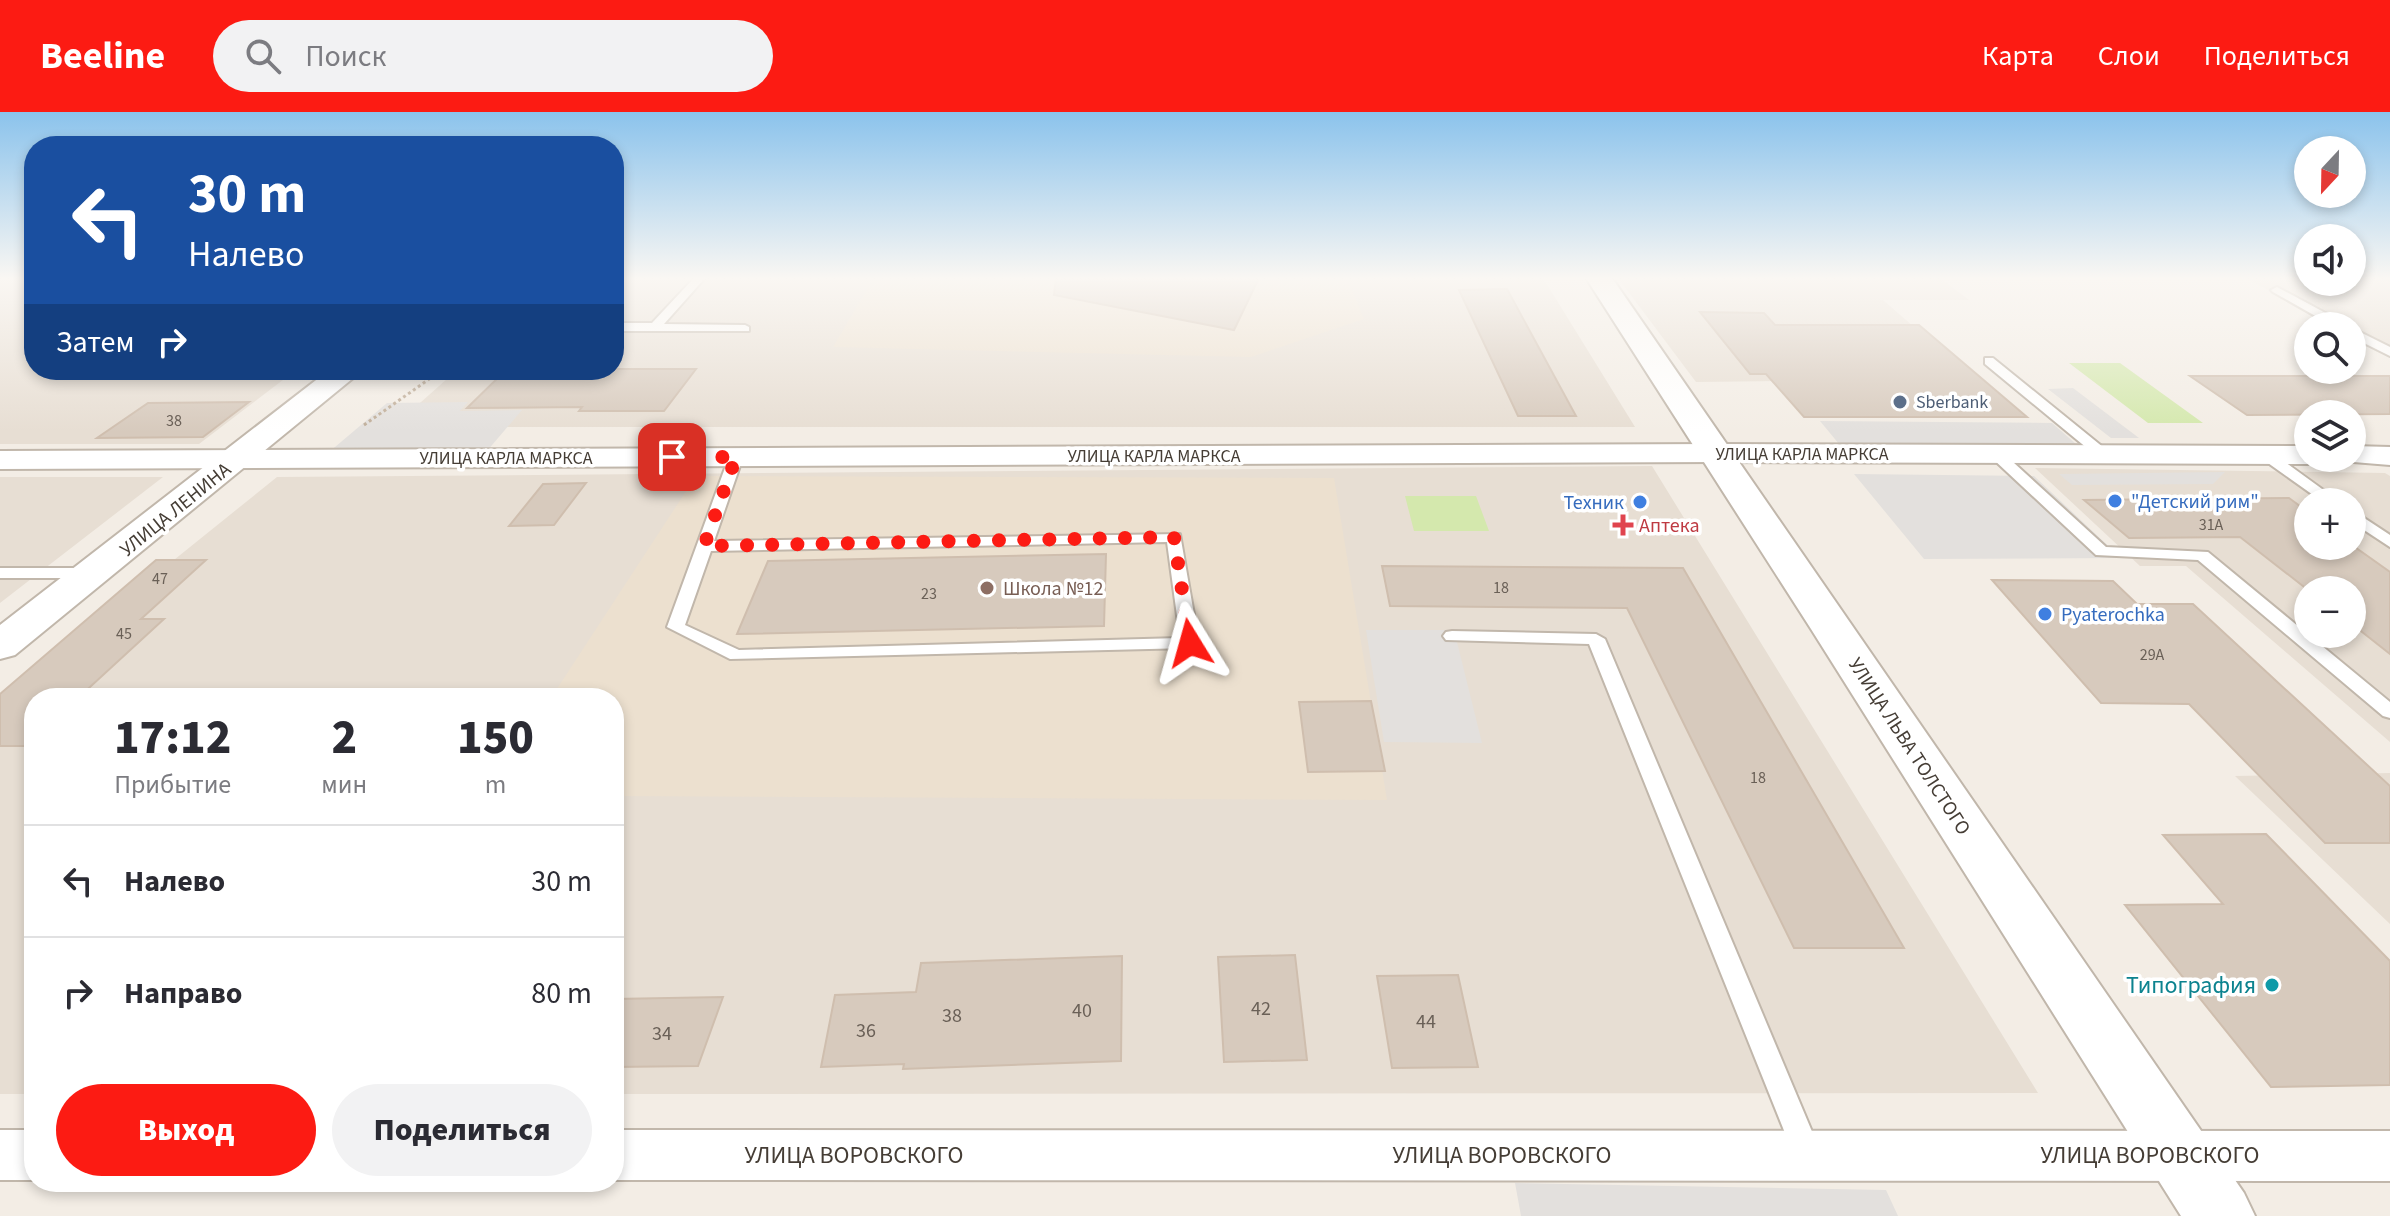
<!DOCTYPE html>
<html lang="ru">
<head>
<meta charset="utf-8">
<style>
  :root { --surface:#fff; --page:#f2f2f3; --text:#2b2b33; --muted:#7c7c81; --line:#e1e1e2; --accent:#fc1b13 }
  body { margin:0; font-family:"Source Sans 3",sans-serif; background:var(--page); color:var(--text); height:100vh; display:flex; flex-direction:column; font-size:30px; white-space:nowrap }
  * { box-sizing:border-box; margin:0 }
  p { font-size:26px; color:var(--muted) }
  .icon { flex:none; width:44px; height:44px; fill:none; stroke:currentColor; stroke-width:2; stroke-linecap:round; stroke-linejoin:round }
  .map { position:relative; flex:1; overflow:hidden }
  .panel { position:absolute; left:24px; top:576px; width:600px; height:504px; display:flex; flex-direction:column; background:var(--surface); border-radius:32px; box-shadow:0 4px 12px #0003 }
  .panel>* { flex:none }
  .guide { position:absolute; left:24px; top:24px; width:600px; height:244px; border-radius:32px; box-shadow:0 4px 12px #0003; background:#1a4fa0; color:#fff; overflow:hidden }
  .needle { width:52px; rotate:202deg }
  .tools { position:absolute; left:2294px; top:24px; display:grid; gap:16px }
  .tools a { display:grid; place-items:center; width:72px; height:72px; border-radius:50%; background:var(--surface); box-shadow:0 4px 12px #0003; font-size:40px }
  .pin { position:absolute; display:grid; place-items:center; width:68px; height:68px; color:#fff; margin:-34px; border-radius:16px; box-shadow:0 4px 12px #0006 }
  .me { position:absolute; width:88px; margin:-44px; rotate:352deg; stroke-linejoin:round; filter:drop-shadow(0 0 6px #0008) }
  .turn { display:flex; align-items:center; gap:28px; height:168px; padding:0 32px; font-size:36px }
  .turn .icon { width:104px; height:104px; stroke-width:2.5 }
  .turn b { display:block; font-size:56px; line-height:68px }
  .then { display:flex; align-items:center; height:76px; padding:0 32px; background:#0003; gap:16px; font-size:30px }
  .eta { display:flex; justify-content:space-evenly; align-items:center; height:136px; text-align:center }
  .eta b { font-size:48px; font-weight:800; line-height:56px }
  .cta { display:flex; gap:16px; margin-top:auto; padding:16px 32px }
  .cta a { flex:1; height:92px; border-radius:48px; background:var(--accent); color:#fff; font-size:32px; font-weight:800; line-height:92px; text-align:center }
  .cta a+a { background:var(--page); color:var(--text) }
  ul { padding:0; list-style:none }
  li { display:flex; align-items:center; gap:24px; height:112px; padding:0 32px; border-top:2px solid var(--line) }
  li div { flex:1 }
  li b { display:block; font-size:30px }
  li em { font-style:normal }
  header { display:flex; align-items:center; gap:48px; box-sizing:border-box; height:112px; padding:0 40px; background:var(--accent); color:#fff }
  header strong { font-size:38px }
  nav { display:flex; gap:44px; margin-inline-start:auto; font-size:28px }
  .search { width:560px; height:72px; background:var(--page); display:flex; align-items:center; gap:20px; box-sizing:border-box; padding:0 28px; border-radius:44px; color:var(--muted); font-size:30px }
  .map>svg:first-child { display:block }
</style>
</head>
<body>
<header>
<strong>Beeline</strong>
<div class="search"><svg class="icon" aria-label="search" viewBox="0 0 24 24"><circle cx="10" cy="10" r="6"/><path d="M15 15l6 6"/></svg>Поиск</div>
<nav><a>Карта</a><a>Слои</a><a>Поделиться</a></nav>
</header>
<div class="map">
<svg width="2390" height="1104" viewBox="0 0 2390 1104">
  <rect width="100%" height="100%" fill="#f3ede5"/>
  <path fill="#e7ded3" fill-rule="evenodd" d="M0 166H34V258H296L199 332H0Z
    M614 166H1543L1635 315H393L457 258H614Z
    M1618 166H1940L1969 188H1883L1974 267 1696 270Z
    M2246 166H2308V170H2352V166H2390V244L2352 224V214H2334Z
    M1652 354 2038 981 614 982V586H34V982H0V588L277 365Z
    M2035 356 2385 361 2390 364V630L2186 454H2140ZM2308 390H2352V434H2308ZM2308 478H2352V522H2308Z
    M0 365H163L0 491Z
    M2390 661V812L2235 664Z"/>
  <path fill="#ece0cf" d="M874 166H1347L1364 207 1251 245 833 235Z
    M696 364 1334 366 1387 688 614 684V586H551Z"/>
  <path fill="#d4e8ad" d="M2069 251H2120L2203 311H2148Z
    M1405 384H1476L1489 419H1414Z"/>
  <path fill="#e3e0dd" d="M2073 276 2139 326H2111L2048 277Z
    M468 290 460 299 522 298 481 346H322L387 291Z
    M1820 309 2052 311 2084 339 1844 338Z
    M2225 360 2213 372 2072 373 2059 362Z
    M1854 362 2034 364 2121 446 1924 447Z
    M1366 518H1454L1482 631 1384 630Z
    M1515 1071 1886 1078 1898 1104H1521Z"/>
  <path fill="#d7cabd" stroke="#cfbeae" stroke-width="2" d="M1056 166H1259L1234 218 1054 183Z
    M1507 177 1576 304H1518L1459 178Z
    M1700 200 1764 201 1775 213H1919L2027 305H1804L1766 262H1750Z
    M614 257H696L664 299H579L582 295 467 296 506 258Z
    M2190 264H2390V302L2247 303Z
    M249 290 203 325 97 326 148 291Z
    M586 371 554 413 509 414 543 372Z
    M2289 386 2308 400V434L2352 433 2390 460V542L2352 512V478H2308L2240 425 2129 426 2084 388Z
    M1106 442 1104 514 737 522 768 449Z
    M156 448H206L141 507H164L78 586H34V634H0V582Z
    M1382 454 1683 456 1904 836H1794L1627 496 1390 494Z
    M1992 468 2113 469 2137 492H2193L2390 674V731H2325L2189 592 2101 591Z
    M1371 589 1385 659 1308 660 1299 590Z
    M2266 722 2390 849V973L2271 975 2125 793 2223 792 2163 723Z
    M1295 843 1307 948 1224 950 1218 845Z
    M1122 844 1121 949 903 957 904 952 821 955 835 883 916 880 921 851Z
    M1458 863 1478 955 1392 956 1377 864Z
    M723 885 698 954 614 955V887Z"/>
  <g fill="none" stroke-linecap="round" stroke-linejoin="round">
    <defs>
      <path id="service" d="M694 166H705L664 212 745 213 749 215V219H614V211H652Z
        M2277 175 2346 212 2348 214H2333L2273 180 2271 178Z
        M2352 216 2390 235V244L2352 225Z
        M1985 246H1993L2109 340V346H2099L1985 252Z
        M1997 339 2002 340 2106 435 2208 440 2390 590V606L2383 604 2198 448 2096 443 1992 346 1990 343Z
        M2266 339 2271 340 2340 390H2323L2261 346V340Z
        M736 341 743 345 714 429 1180 422 1199 531 1190 536 730 547 667 515 729 345ZM1167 430 1180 526 739 538 685 513 711 439Z
        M2352 398 2390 423V435L2352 410Z
        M0 456H92L100 461 92 466H0Z
        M1452 519 1596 522 1605 527 1821 1041 1817 1049 1807 1053 1797 1049 1793 1041 1589 532 1446 528 1443 524 1446 520Z"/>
      <path id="minor" d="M1719 332 2308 334V346H2321L2308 352 1719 350 0 357V339Z
        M2352 334 2390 335V353L2341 349 2339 346H2352Z
        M0 1018H34V1068H0Z
        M614 1018 2390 1019V1069L614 1068Z"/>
      <path id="tertiary" d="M1586 166H1612L2244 1081 2255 1104H2181L1811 517Z
        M329 258H363L15 543 0 547V513Z"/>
    </defs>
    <use href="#service" stroke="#c1b7ab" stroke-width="4"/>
    <use href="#minor" stroke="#c1b7ab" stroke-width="4"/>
    <use href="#tertiary" stroke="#c1b7ab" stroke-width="4"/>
    <path stroke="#c0ae99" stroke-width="3" stroke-dasharray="3 3" stroke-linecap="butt" d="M364 313 442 258"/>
    <use href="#service" fill="#fff" fill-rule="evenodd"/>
    <use href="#minor" fill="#fff" fill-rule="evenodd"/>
    <use href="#tertiary" fill="#fff" fill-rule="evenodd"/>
  </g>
  <linearGradient id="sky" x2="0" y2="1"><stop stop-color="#8bc3ec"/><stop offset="0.52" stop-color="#faf7f3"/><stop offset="1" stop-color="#faf7f3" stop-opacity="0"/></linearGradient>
  <rect width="2390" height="320" fill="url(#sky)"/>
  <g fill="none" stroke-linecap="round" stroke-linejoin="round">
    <path stroke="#fc1b13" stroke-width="14" stroke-dasharray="0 25.2" d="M672 345H736L704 434 1174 425 1190 531"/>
  </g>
  <circle fill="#5c6f8a" stroke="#fff" stroke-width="3" cx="1900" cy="290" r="8"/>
  <g fill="#3f7fe0" stroke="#fff" stroke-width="3">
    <circle cx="2115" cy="389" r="8"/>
    <circle cx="1640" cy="390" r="8"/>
    <circle cx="2045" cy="502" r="8"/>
  </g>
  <path fill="#e0444e" stroke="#fff" stroke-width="3" d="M1619 401h8v8h8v8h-8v8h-8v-8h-8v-8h8z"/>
  <circle fill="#8d6e63" stroke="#fff" stroke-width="3" cx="987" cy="476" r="8"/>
  <circle fill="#0f9aa8" stroke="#fff" stroke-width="3" cx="2272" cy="873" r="8"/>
  <g text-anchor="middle" stroke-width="7" stroke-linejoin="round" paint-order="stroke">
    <g font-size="16" fill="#6a6057">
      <text x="174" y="314">38</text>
      <text x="2211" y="418">31А</text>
      <text x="160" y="472">47</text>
      <text x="1501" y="481">18</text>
      <text x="929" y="487">23</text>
      <text x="124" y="527">45</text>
      <text x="2152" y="548">29А</text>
      <text x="1758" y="671">18</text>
    </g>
    <g font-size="18" fill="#4e5e75" stroke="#fff" text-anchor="start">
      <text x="1916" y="296">Sberbank</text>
    </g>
    <g font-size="18" fill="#453d35" stroke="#fff">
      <text x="1802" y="348">УЛИЦА КАРЛА МАРКСА</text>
      <text x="1154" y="350">УЛИЦА КАРЛА МАРКСА</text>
      <text x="506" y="352">УЛИЦА КАРЛА МАРКСА</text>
    </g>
    <g font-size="20" fill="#366cbe" stroke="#fff" text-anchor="start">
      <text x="2131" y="396">"Детский рим"</text>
      <text x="1624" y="397" text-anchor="end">Техник</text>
      <text x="2061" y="509">Pyaterochka</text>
    </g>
    <g font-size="20" fill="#453d35" stroke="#fff">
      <text transform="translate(175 397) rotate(-39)" y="7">УЛИЦА ЛЕНИНА</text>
      <text transform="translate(1910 634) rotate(57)" y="7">УЛИЦА ЛЬВА ТОЛСТОГО</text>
    </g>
    <g font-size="20" fill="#be3a42" stroke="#fff" text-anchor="start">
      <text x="1639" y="420">Аптека</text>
    </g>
    <g font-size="20" fill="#785e54" stroke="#fff" text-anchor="start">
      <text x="1003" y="483">Школа №12</text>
    </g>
    <g font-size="20" fill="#6a6057">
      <text x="1261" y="903">42</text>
      <text x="1082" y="905">40</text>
      <text x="952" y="910">38</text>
      <text x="1426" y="916">44</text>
      <text x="866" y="925">36</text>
      <text x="662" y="928">34</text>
    </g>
    <g font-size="24" fill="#0d838f" stroke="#fff" text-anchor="end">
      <text x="2256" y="881">Типография</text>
    </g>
    <g font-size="24" fill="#453d35" stroke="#fff">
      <text x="854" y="1051">УЛИЦА ВОРОВСКОГО</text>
      <text x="1502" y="1051">УЛИЦА ВОРОВСКОГО</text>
      <text x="2150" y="1051">УЛИЦА ВОРОВСКОГО</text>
    </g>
  </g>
</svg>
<div class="tools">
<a><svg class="needle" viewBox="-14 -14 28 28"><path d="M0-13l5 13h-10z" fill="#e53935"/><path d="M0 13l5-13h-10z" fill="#7c7c81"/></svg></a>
<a><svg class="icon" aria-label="sound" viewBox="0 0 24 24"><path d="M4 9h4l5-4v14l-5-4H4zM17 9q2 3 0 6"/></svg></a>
<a><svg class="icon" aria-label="search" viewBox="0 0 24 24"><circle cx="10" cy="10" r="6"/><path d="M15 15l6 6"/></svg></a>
<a><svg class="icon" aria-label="layers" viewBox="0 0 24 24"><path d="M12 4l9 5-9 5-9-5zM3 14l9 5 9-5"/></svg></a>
<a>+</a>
<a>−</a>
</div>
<div class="pin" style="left:672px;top:345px;background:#d93025"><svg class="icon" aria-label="arrive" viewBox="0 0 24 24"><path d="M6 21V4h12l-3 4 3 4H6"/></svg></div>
<svg class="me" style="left:1190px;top:531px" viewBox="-20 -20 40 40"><path d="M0-17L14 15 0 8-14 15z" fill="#fc1b13" stroke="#fff" stroke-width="4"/></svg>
<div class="guide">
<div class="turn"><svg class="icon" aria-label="left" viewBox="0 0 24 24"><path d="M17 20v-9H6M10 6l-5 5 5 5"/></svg><div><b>30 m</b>Налево</div></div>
<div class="then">Затем<svg class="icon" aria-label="right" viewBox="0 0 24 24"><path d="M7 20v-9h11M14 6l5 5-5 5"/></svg></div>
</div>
<section class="panel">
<div class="eta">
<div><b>17:12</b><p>Прибытие</p></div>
<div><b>2</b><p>мин</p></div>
<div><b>150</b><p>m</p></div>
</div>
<ul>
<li><svg class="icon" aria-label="left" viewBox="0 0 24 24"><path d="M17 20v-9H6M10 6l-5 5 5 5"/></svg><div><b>Налево</b></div><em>30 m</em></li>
<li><svg class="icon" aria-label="right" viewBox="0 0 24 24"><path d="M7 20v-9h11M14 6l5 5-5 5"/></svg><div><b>Направо</b></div><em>80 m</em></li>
</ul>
<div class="cta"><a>Выход</a><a>Поделиться</a></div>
</section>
</div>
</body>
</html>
